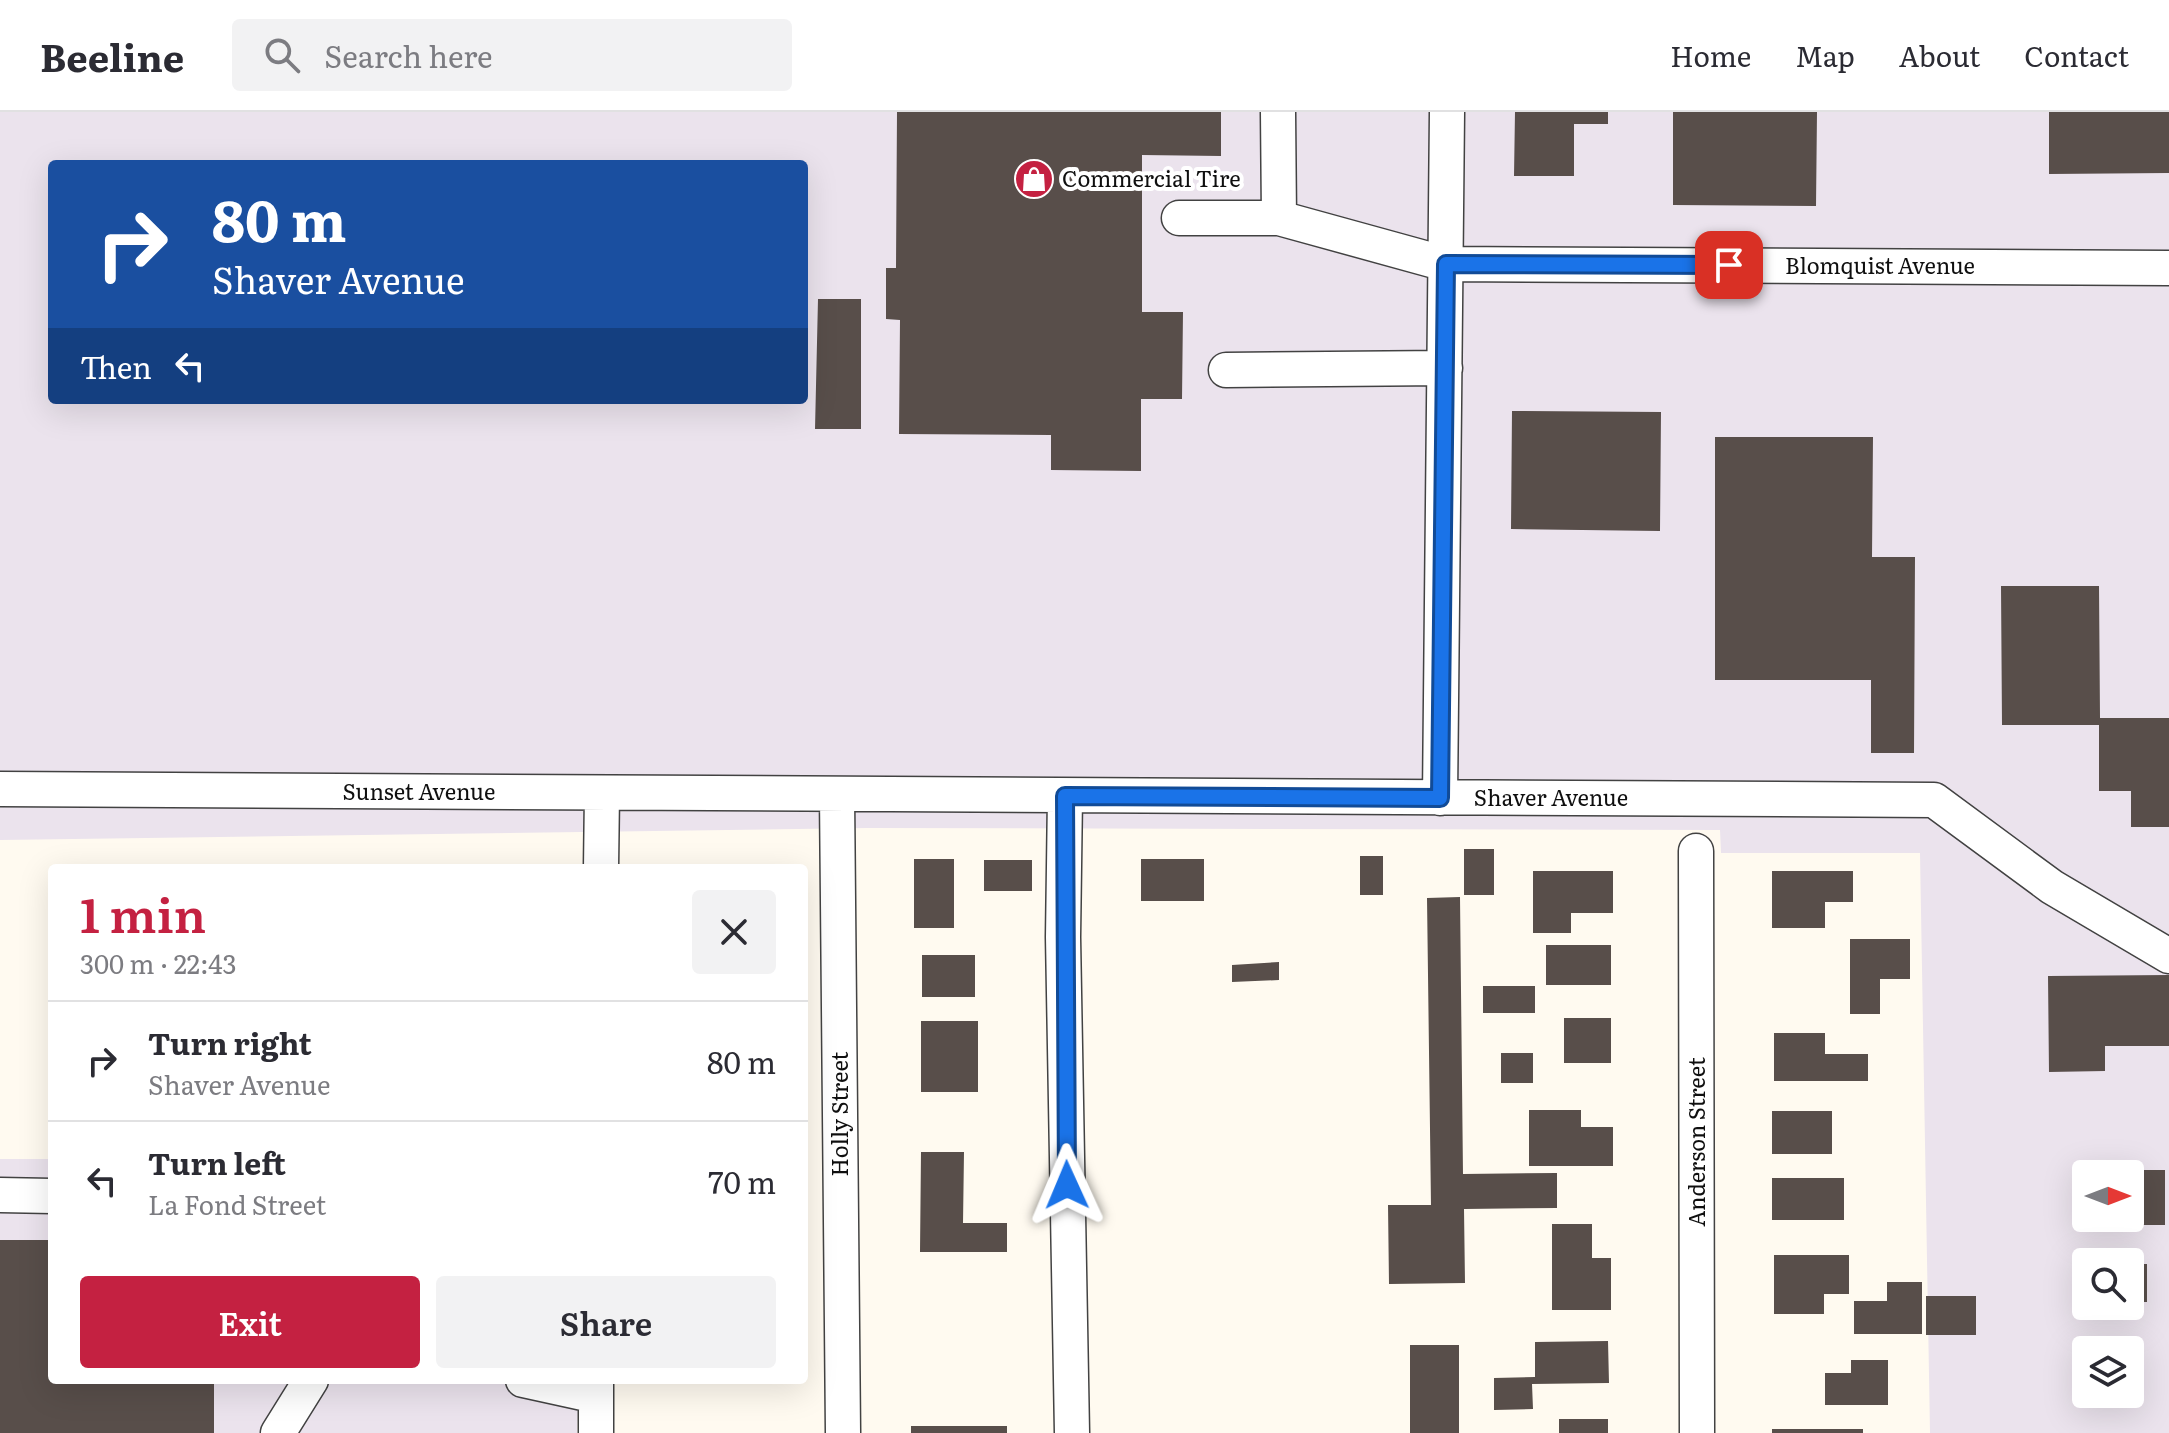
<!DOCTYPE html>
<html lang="en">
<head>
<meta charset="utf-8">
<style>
  :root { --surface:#fff; --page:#f2f2f3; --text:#2b2b33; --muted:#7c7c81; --line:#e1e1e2; --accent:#c42141 }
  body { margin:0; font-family:Literata,serif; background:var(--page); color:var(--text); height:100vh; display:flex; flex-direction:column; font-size:30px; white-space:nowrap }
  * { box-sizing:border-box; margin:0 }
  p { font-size:26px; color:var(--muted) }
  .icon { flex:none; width:44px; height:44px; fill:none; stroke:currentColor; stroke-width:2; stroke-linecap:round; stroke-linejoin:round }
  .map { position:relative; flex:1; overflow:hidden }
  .sheet { position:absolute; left:48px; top:752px; width:760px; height:520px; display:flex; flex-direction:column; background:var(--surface); border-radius:8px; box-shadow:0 8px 32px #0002 }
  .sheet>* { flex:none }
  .guide { position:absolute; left:48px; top:48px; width:760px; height:244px; border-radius:8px; box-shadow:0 8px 32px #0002; background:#1a4fa0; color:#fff; overflow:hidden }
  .needle { width:52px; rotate:90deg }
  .fabs { position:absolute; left:2072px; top:1048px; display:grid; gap:16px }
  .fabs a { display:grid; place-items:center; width:72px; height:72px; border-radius:8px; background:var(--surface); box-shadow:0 8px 32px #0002; font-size:40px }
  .pin { position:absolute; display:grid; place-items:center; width:68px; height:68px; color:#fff; margin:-34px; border-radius:16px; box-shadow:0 4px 12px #0006 }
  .me { position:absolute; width:88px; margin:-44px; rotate:359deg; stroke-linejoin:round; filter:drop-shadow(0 0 6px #0008) }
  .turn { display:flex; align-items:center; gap:28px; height:168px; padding:0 32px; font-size:36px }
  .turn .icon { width:104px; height:104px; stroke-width:2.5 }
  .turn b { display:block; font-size:56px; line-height:68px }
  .then { display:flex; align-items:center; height:76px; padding:0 32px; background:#0003; gap:16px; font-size:30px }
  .round { display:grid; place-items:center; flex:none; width:84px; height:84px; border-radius:8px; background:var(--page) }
  .overview { display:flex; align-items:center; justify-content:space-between; height:136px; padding:0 32px }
  h1 { font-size:48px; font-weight:600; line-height:60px; color:var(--accent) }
  .button { display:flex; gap:16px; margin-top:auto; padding:16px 32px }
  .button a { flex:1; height:92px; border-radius:8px; background:var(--accent); color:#fff; font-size:32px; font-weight:600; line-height:92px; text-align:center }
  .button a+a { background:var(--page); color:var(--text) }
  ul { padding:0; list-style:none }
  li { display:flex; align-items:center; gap:24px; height:120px; padding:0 32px; border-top:2px solid var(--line) }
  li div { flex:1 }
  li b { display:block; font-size:30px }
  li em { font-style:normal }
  header { display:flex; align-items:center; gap:48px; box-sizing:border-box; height:112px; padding:0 40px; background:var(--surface); border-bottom:2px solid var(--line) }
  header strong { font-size:38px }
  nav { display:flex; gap:44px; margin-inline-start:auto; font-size:28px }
  .search { width:560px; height:72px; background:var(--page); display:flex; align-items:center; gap:20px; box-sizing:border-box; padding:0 28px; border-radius:8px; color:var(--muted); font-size:30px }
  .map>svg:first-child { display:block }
</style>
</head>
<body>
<header>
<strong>Beeline</strong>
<div class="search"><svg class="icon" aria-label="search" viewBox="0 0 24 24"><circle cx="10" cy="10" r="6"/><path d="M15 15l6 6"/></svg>Search here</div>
<nav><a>Home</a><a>Map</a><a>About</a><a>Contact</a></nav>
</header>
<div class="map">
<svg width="2169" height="1321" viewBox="0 0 2169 1321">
  <rect width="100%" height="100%" fill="#fffaf0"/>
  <path fill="#ebe3ed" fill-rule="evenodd" d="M0 0H2169V1321H1930L1920 741H1721L1720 718 867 716 0 728ZM52 52H804V288H52ZM2086 1062H2130V1106H2086ZM2086 1150H2130V1194H2086ZM2086 1238H2130V1282H2086Z
    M0 1047H52V1268H579L577 1321H0Z"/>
  <path fill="#584e4a" d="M897 0H1221V44L1142 43V200H1183L1182 287H1141V359L1051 358V323L899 322 900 208 886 207V156H896Z
    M1515 0H1608V12H1574V64H1514Z
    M1673 0H1817L1816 94 1673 93Z
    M2049 0H2169V61L2049 62Z
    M818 187H861V317H815Z
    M1512 299 1661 300 1660 419 1511 417Z
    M1715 325H1873L1872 445H1915L1914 641H1871V568H1715Z
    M2001 474H2099L2100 606H2169V715H2131V679H2099V613H2002Z
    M1464 737H1494V783H1464Z
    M1360 744H1383V783H1360Z
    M914 747H954V816H914Z
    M1141 747H1204V789H1141Z
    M984 748H1032V779H984Z
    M444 753H495V756H444Z
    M1533 759H1613V801H1571V821H1533Z
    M1772 759H1853V790H1825V816H1772Z
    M1460 785 1463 1062 1557 1061V1096L1464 1097 1465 1171 1389 1172 1388 1093H1431L1427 786Z
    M1850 827H1910V867H1880V902H1850Z
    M1546 833H1611V873H1546Z
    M922 843H975V885H922Z
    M1279 850V868L1232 870V853Z
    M2169 863V934H2105V959L2049 960 2048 864Z
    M1483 874H1535V901H1483Z
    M1564 906H1611V951H1564Z
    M921 909H978V980H921Z
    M1774 921H1825V942H1868V969H1774Z
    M1501 941H1533V971H1501Z
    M1529 998H1581V1015H1613V1054H1529Z
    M1772 999H1832V1042H1772Z
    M921 1040H964L963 1111H1007V1140H920Z
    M2128 1058H2165V1113H2128Z
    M1772 1066H1844V1108H1772Z
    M1552 1112H1592V1146H1611V1198H1552Z
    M0 1128H52V1268H214V1321H0Z
    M1774 1143H1849V1182H1824V1202H1774Z
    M2130 1152H2147V1190H2130Z
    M1887 1170H1922V1222H1854V1189H1887Z
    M1926 1184H1976V1223H1926Z
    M1608 1229 1609 1271 1532 1272 1533 1297 1494 1298V1266L1535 1265V1230Z
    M1410 1233H1459V1321H1410Z
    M1851 1248H1888V1293H1825V1261H1851Z
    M1559 1307H1608V1321H1559Z
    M911 1314H1007V1321H911Z
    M1772 1317H1863V1321H1772Z"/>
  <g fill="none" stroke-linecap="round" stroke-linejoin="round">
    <defs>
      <path id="minor" d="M1179 106H1279L1278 0
        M1279 106 1446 152 2169 156
        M1226 258 1445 256
        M0 677 1934 688 2052 775 2169 844
        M837 683 843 1321
        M1065 684 1063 825 1072 1321
        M1440 686 1447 0
        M1696 739 1697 1321
        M601 756 602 681
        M0 1083 52 1084
        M523 1268 596 1284
        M278 1321 311 1268
        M596 1321V1268"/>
    </defs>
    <use href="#minor" stroke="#424242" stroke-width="37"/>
    <use href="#minor" stroke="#fff" stroke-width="34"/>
  </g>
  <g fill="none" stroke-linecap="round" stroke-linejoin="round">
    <defs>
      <path id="route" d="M1067 1073 1065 684 1440 686 1446 152 1729 153"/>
    </defs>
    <use href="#route" stroke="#114b97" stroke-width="20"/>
    <use href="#route" stroke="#1a73e8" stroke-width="14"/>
  </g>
  <defs>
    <symbol id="shop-disc" viewBox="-11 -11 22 22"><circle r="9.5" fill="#c42141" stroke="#fff"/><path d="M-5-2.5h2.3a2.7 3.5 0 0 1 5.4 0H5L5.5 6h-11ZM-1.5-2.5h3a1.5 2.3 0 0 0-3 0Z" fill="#fff"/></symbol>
  </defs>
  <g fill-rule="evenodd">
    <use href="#shop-disc" x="1012" y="45" width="44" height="44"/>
  </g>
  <g text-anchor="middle" stroke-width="8" stroke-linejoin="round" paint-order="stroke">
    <g font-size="22" fill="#0f0f0f" stroke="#fff" text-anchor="start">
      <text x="1062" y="75">Commercial Tire</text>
    </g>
    <g font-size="22" fill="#0f0f0f" stroke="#fff">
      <text x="1880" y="162">Blomquist Avenue</text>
      <text x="419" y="688">Sunset Avenue</text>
      <text x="1551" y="694">Shaver Avenue</text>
      <text transform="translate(840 1002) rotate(-90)" y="8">Holly Street</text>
      <text transform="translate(1697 1030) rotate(-90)" y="8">Anderson Street</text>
    </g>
  </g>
</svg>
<div class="fabs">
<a><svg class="needle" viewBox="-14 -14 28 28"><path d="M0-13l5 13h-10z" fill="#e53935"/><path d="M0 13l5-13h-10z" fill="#7c7c81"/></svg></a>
<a><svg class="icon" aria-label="search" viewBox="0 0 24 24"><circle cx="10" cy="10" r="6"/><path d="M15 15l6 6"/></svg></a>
<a><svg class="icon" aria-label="layers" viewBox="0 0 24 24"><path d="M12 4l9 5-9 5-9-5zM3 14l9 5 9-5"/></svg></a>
</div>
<div class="pin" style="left:1729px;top:153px;background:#d93025"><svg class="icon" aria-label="arrive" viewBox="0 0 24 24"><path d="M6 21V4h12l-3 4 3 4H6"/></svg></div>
<svg class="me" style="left:1067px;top:1073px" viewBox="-20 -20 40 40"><path d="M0-17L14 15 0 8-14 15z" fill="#1a73e8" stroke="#fff" stroke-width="4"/></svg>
<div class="guide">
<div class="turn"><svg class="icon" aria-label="right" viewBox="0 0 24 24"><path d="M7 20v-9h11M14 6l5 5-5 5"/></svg><div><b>80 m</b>Shaver Avenue</div></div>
<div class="then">Then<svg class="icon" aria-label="left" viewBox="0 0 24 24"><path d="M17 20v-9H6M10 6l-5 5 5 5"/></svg></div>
</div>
<section class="sheet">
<div class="overview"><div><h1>1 min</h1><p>300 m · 22:43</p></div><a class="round"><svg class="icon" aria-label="close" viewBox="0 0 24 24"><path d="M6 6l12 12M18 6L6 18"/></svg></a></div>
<ul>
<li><svg class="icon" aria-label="right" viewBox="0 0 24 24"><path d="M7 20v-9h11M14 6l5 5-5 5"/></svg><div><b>Turn right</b><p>Shaver Avenue</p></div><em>80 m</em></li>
<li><svg class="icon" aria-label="left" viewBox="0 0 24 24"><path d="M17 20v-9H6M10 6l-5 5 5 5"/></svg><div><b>Turn left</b><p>La Fond Street</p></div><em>70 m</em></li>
</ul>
<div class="button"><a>Exit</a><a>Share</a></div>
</section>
</div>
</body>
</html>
